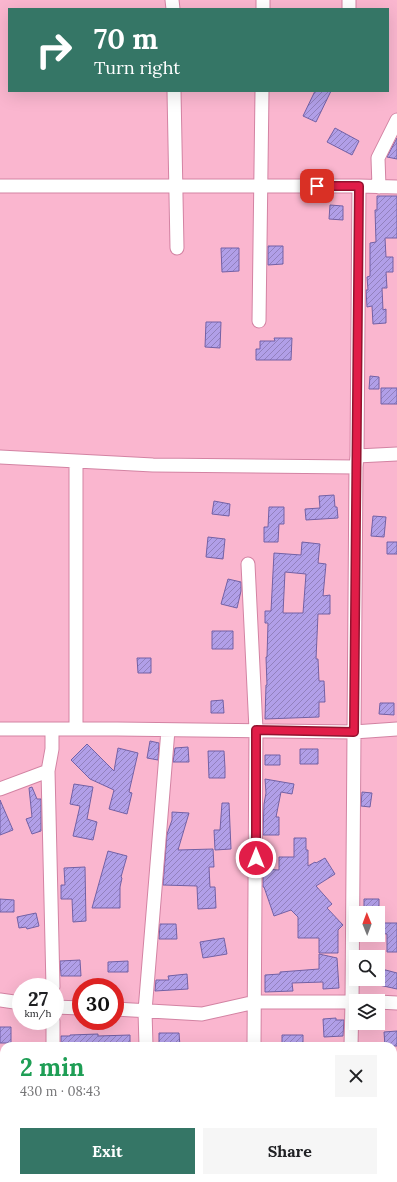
<!DOCTYPE html>
<html lang="en">
<head>
<meta charset="utf-8">
<style>
  :root { --surface:#fff; --page:#f6f6f6; --text:#202124; --muted:#757577; --accent:#357666 }
  body { margin:0; font-family:Lora,serif; background:var(--page); color:var(--text); height:100vh; display:flex; flex-direction:column; font-size:15px; white-space:nowrap }
  * { box-sizing:border-box; margin:0 }
  p { font-size:13px; color:var(--muted) }
  .icon { flex:none; width:22px; height:22px; fill:none; stroke:currentColor; stroke-width:2; stroke-linecap:round; stroke-linejoin:round }
  .map { position:relative; flex:1; overflow:hidden }
  .sheet { position:absolute; left:0px; top:1042px; width:397px; height:140px; display:flex; flex-direction:column; background:var(--surface); border-radius:12px 12px 0 0; box-shadow:0 4px 16px #0002 }
  .sheet>* { flex:none }
  .guide { position:absolute; left:8px; top:8px; width:381px; height:84px; border-radius:0px; box-shadow:0 4px 16px #0002; background:#357666; color:#fff; overflow:hidden }
  .needle { width:26px; rotate:359deg }
  .buttons { position:absolute; left:349px; top:906px; display:grid; gap:8px }
  .buttons a { display:grid; place-items:center; width:36px; height:36px; border-radius:0px; background:var(--surface); box-shadow:0 4px 16px #0002; font-size:20px }
  .speed { position:absolute; left:12px; top:978px; display:flex; gap:8px; font-size:20px; font-weight:700; text-align:center }
  .speed>* { display:grid; place-content:center; width:52px; height:52px; border-radius:50%; background:var(--surface); box-shadow:0 4px 16px #0002; line-height:1 }
  .speed small { font-size:10px; font-weight:400 }
  .speed .limit { border:6px solid #d22; background:#fff; color:#111 }
  .pin { position:absolute; display:grid; place-items:center; width:34px; height:34px; color:#fff; margin:-17px; border-radius:8px; box-shadow:0 2px 6px #0006 }
  .me { position:absolute; width:44px; margin:-22px; rotate:0deg; stroke-linejoin:round; filter:drop-shadow(0 0 3px #0008) }
  .turn { display:flex; align-items:center; gap:14px; height:84px; padding:0 20px; font-size:18px }
  .turn .icon { width:52px; height:52px; stroke-width:2.5 }
  .turn b { display:block; font-size:28px; line-height:34px }
  .round { display:grid; place-items:center; flex:none; width:42px; height:42px; border-radius:0px; background:var(--page) }
  .headline { display:flex; align-items:center; justify-content:space-between; height:68px; padding:0 20px }
  h1 { font-size:24px; font-weight:700; line-height:30px; color:#1e9e55 }
  .action { display:flex; gap:8px; margin-top:auto; padding:8px 20px }
  .action a { flex:1; height:46px; border-radius:0px; background:var(--accent); color:#fff; font-size:16px; font-weight:700; line-height:46px; text-align:center }
  .action a+a { background:var(--page); color:var(--text) }
  .map>svg:first-child { display:block }
</style>
</head>
<body>
<div class="map">
<svg width="397" height="1182" viewBox="0 0 397 1182">
  <defs>
    <pattern id="building-hatch" width="6" height="6" patternUnits="userSpaceOnUse"><rect width="6" height="6" fill="#b19fe8"/><path d="M-1 1l2-2M0 6l6-6M5 7l2-2" fill="none" stroke="#9281bd"/></pattern>
  </defs>
  <rect width="100%" height="100%" fill="#fab6cf"/>
  <path fill="url(#building-hatch)" stroke="#7361a5" fill-rule="evenodd" d="M315 91H331L316 122 303 116Z
    M335 128 359 141 352 155 327 142Z
    M397 138V159L387 157Z
    M377 196H397V238H385L386 257H393V272H386L387 288H382L383 310 386 309V323L373 324 372 306 367 307 366 290H368L367 277 370 276V243L376 242 375 210H377Z
    M330 205 343 206V220L329 219Z
    M268 246H283V264L268 265Z
    M221 248H239V271L222 272Z
    M206 322H221L220 348 205 347Z
    M274 338H292L291 360H256V349H260V341H275Z
    M370 376 379 377V389H369Z
    M381 388H397V404H381Z
    M334 495 335 507H337L338 518 306 520 305 509 320 508 319 496Z
    M214 501 230 504 229 516 212 514Z
    M269 507H284V524H279L278 542H264V527H268Z
    M373 516 386 517 384 537 371 536Z
    M208 537 225 539 223 559 206 557Z
    M302 542 320 544 318 563 326 564 323 596 330 595V614H318L316 659H318L319 681H324L325 702H319V717L265 719 266 685H267L266 657H267L268 623H265V611H271L274 553 301 555ZM285 572 306 574 303 613H283Z
    M387 542H397V554H387Z
    M228 579 241 582V591L237 608 221 604Z
    M212 631H233V649H212Z
    M137 658H151V673H138Z
    M223 700 224 713H211V701Z
    M380 703H394V715L379 714Z
    M150 741 159 743 158 760 147 758Z
    M87 744 114 771 118 748 138 753 129 792 132 793 127 814 109 809 114 790 90 779 71 760Z
    M188 747 189 762H173L175 748Z
    M300 749H318V764H300Z
    M208 751H224L225 768V778H209Z
    M265 755H280V765H265Z
    M265 779 294 784 292 794 281 792 276 817H279V835H263L264 804 266 793Z
    M74 784 93 787 87 819 97 822 93 840 73 836 80 806 70 804Z
    M32 787 37 799H41V831L32 834 26 819 32 817 29 788Z
    M362 792 372 793 370 807 361 806Z
    M0 800 13 830 0 835Z
    M222 803H229L231 849 215 850 214 830H220Z
    M172 812 189 813 178 850 213 849 214 867H209L210 887H215L216 908 198 909 197 886 163 885 167 834 172 820Z
    M294 838H306V850H308V866L315 862 316 863 325 858 335 874 316 886 332 904 327 908 343 925 338 930V953H319V938H298V917L291 910 274 916 264 887H263V869L279 870V857H294Z
    M108 851 127 856 121 877 122 878 120 887V908H92Z
    M85 867 86 921 73 922 72 899H61V885H65L64 868Z
    M0 899 14 900V912H0Z
    M364 899H379V913H364Z
    M36 913 39 926 27 929 26 927 19 928 17 917Z
    M378 923H397V952H387V934L378 933Z
    M160 924H176L177 939H159Z
    M224 938 227 954 203 958 200 942Z
    M319 954 337 958 339 988 323 989V982L292 983 293 991 265 992V975L280 974V972L319 969Z
    M80 960 81 976H61L60 961Z
    M128 961V972H108V962Z
    M378 968 397 973V989L379 985 380 983H378Z
    M187 974 188 989 155 991 156 980H169L168 976Z
    M336 1018V1020H344L343 1036 324 1037 323 1019Z
    M0 1027H11V1043H0Z
    M397 1031V1046H385L384 1032Z
    M159 1033H179L180 1046H159Z
    M98 1034V1036L130 1035V1046H61V1036H70V1035Z
    M282 1035H303V1046H282Z"/>
  <g fill="none" stroke-linecap="round" stroke-linejoin="round">
    <defs>
      <path id="minor" d="M172 0 173 9
        M263 9V0
        M349 9V0
        M174 91 177 248
        M0 186H359L397 187
        M379 187 378 158 397 120
        M259 321 262 91
        M357 456 397 454
        M0 457 153 465 356 467
        M248 564 256 730 254 1046
        M0 729H117L354 732 397 729
        M76 729V461
        M52 730V749L48 771 53 987
        M0 789 48 771
        M0 1000 21 1003
        M378 1002 397 1003
        M55 1007 81 1008
        M115 1009 202 1014 255 1002H356
        M53 1021V1046
        M146 1046 145 1011 168 730
        M351 1046 352 1002 356 467 357 456 359 186
        M55 1178V1182
        M149 1178V1182
        M253 1182V1178
        M346 1182V1178"/>
    </defs>
    <use href="#minor" stroke="#d383a3" stroke-width="15"/>
    <use href="#minor" stroke="#fff" stroke-width="13"/>
  </g>
  <g fill="none" stroke-linecap="round" stroke-linejoin="round">
    <defs>
      <path id="route" d="M256 858V730L354 732 359 186H317"/>
    </defs>
    <use href="#route" stroke="#92132f" stroke-width="10"/>
    <use href="#route" stroke="#e11d48" stroke-width="7"/>
  </g>
</svg>
<div class="buttons">
<a><svg class="needle" viewBox="-14 -14 28 28"><path d="M0-13l5 13h-10z" fill="#e53935"/><path d="M0 13l5-13h-10z" fill="#757577"/></svg></a>
<a><svg class="icon" aria-label="search" viewBox="0 0 24 24"><circle cx="10" cy="10" r="6"/><path d="M15 15l6 6"/></svg></a>
<a><svg class="icon" aria-label="layers" viewBox="0 0 24 24"><path d="M12 4l9 5-9 5-9-5zM3 14l9 5 9-5"/></svg></a>
</div>
<div class="speed"><div>27<small>km/h</small></div><div class="limit">30</div></div>
<div class="pin" style="left:317px;top:186px;background:#d93025"><svg class="icon" aria-label="arrive" viewBox="0 0 24 24"><path d="M6 21V4h12l-3 4 3 4H6"/></svg></div>
<svg class="me" style="left:256px;top:858px" viewBox="-20 -20 40 40"><circle r="17" fill="#e11d48" stroke="#fff" stroke-width="3"/><path d="M0-11L8 9 0 5-8 9z" fill="#fff"/></svg>
<div class="guide">
<div class="turn"><svg class="icon" aria-label="right" viewBox="0 0 24 24"><path d="M7 20v-9h11M14 6l5 5-5 5"/></svg><div><b>70 m</b>Turn right</div></div>
</div>
<section class="sheet">
<div class="headline"><div><h1>2 min</h1><p>430 m · 08:43</p></div><a class="round"><svg class="icon" aria-label="close" viewBox="0 0 24 24"><path d="M6 6l12 12M18 6L6 18"/></svg></a></div>
<div class="action"><a>Exit</a><a>Share</a></div>
</section>
</div>
</body>
</html>
